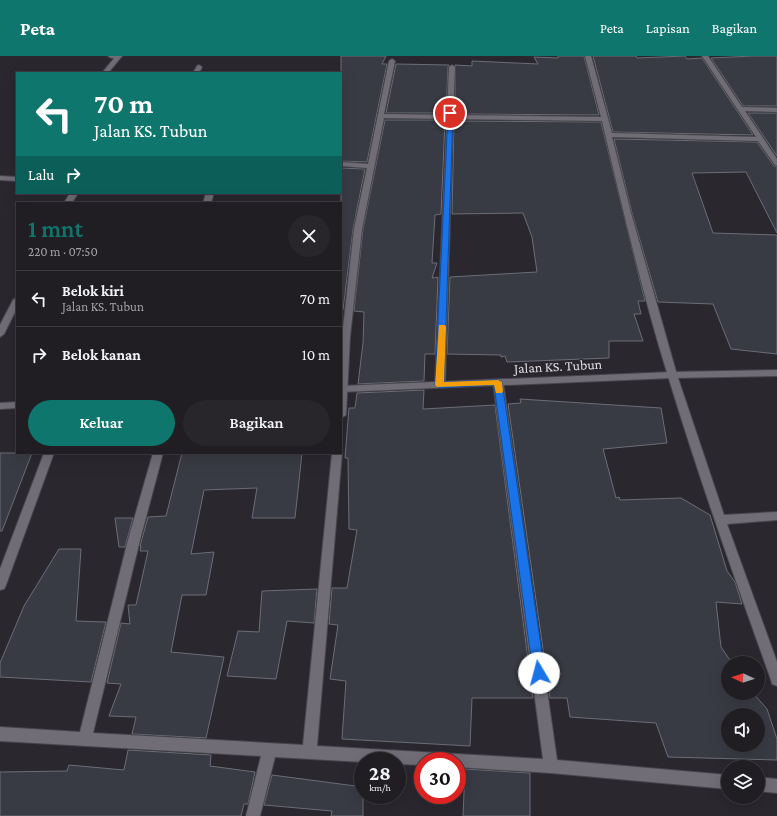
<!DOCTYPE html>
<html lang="id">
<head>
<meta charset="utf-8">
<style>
  :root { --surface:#201d23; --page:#28262b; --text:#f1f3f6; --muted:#a2a2a6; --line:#3d3b41; --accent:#0f766e }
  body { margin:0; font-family:"Crimson Pro",serif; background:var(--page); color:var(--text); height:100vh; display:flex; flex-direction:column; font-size:15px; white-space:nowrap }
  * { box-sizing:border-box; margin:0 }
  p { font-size:13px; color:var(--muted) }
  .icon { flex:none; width:22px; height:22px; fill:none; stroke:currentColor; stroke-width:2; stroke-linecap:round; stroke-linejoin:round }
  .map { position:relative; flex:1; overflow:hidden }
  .side { position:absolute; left:16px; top:146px; width:326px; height:252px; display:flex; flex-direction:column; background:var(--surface); border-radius:0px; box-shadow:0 4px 16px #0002,0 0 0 1px var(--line) }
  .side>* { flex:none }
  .top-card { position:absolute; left:16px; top:16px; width:326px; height:122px; border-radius:0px; box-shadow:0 4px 16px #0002,0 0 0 1px var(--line); background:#0f766e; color:#fff; overflow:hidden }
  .needle { width:26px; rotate:273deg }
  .buttons { position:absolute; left:721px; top:600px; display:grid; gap:8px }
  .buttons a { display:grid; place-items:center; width:44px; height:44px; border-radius:50%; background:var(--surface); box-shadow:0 4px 16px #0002,0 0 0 1px var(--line); font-size:20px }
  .speed { position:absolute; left:354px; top:696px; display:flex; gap:8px; font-size:20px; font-weight:700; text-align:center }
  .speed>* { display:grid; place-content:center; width:52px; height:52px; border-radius:50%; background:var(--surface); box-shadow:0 4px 16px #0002,0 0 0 1px var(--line); line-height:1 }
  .speed small { font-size:10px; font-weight:400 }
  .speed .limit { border:6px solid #d22; background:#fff; color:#111 }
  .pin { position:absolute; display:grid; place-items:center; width:34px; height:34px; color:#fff; margin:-17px; border:2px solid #fff; border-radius:50%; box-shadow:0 1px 4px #0007 }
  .me { position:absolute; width:44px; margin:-22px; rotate:352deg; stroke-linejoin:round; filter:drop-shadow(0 0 3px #0008) }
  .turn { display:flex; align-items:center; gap:14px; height:84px; padding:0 12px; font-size:18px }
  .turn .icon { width:52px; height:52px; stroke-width:2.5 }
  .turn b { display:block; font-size:28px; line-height:34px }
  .then { display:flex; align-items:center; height:38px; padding:0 12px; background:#0003; gap:8px; font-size:15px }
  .round { display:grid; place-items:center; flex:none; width:42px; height:42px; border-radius:21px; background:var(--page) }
  .headline { display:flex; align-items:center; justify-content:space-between; height:68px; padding:0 12px }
  h1 { font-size:24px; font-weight:600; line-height:30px; color:var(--accent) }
  .action { display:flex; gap:8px; margin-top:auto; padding:8px 12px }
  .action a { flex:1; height:46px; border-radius:24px; background:var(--accent); color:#fff; font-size:16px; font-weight:600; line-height:46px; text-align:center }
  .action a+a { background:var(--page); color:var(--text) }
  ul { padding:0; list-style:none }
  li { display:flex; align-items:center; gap:12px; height:56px; padding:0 12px; border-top:1px solid var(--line) }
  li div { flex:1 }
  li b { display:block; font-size:15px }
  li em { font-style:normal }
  header { display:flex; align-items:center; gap:24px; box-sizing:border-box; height:56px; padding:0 20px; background:var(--accent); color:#fff }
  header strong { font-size:19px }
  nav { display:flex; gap:22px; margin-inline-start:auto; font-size:14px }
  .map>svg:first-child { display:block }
</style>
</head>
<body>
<header>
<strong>Peta</strong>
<nav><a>Peta</a><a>Lapisan</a><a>Bagikan</a></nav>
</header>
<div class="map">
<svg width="777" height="760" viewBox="0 0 777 760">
  <rect width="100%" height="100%" fill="#2a272f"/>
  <path fill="#393b44" stroke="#6b6d77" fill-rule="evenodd" d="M341 0H386L382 8H387L367 106 341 105Z
    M558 0H584L599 59 455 58V9L472 10V5L538 8 534 1 558 2Z
    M593 0H636L637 2 685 0 687 3 702 2 753 79 613 76Z
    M753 0H777V50H743L711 2Z
    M396 8 449 9 448 11 446 57H386Z
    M748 57H777V100Z
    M385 64H445L441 158 435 159 432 207H437L432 222 438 221 435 298H425L424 325 358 328 363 287 364 256 354 255 363 173Z
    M454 65 601 66 645 245H638L641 258H634L643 285H609V302L507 306 505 300 501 301V299L447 298 450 221 537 216 532 181 523 157 452 158Z
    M614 83 757 86 774 110 777 111V177L746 116 692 117 713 177 777 179V298L731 293 713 248 658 246 632 157Z
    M341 112 365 113 353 173 343 254H341Z
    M424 334 423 353 495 349 533 642H472L470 690 342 683 346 625 330 623 338 569 329 568 332 532H347L357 474 349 473 348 402H345L349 352H355L357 337Z
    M520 343 661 352 667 387 603 393 616 442 619 441 620 444 681 442 710 459 727 515 735 526 742 548 716 546 721 591 732 607H728V637H753L767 653 777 683V704L668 701 656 667 570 661 567 642H550L508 348 521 347ZM728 659H758V689H728Z
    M0 397H32L2 475H0Z
    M182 397H302L295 462H252L257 432 204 434 191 498 214 496 206 539H182L171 596 224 601 206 682 132 678 136 661 109 660 121 628 107 627 121 567 130 568 128 549H136L148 495H140L141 490H140L148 461 166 460Z
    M115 462H133L125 491H119Z
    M59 493H81L76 565 106 566 91 626 0 621V607L24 550Z
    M317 533 314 567 287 565 276 623 227 620 238 575 259 576 262 535Z
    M128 694 211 699 210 710 255 716 248 748H244L241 760H0V716L67 715 69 709 124 714Z
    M465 713 530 717V760H463Z
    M272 719 363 731V760H331L332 755 264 749Z"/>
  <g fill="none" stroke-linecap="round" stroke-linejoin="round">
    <defs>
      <path id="lane" d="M108 0H122C119 3 111 3 108 0Z"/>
      <path id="street" d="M116 0H122L108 17H102Z
        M585 0H591L612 77 756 81 702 0H708L742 51 777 52V56L745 55 777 103V110L775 109 758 85 612 81 631 157 677 319 724 459 777 456V464L727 468 777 606V630L772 628 771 624C735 523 699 422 668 320 642 236 622 150 602 65L453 63 445 329 440 332 435 329 447 63 384 62 362 173 350 281 346 359 341 362 342 281 354 173 367 112 341 110V106L368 108 389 5 392 3 395 5 384 58 447 59 449 11 452 9 455 11 453 59 601 61Z
        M199 9 202 11 199 17H193L197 10Z
        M0 120 17 121V125L0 124Z
        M70 137H78L72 147H64Z
        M206 137H214L211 147H203Z
        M17 241V252L4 278 0 281V269L13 244Z
        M498 323 503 326 557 704 728 719V733L551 717 457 711V705H423V709L397 708V705L363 706 275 701 260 760H246L261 700 0 685V671L80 676 128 484 153 397H163L140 484 93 677 303 689 332 397H341V395L342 397 317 690 543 703 493 326Z
        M44 397H54L6 529 4 533 0 534V513Z
        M758 721 777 723V737L758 735Z"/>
      <path id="secondary" d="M777 314V320L672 322 341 336V330L672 316Z
        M17 346V352L0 353V347Z"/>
    </defs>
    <use href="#lane" stroke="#48464c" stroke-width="2"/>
    <use href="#street" stroke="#48464c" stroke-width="2"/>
    <use href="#secondary" stroke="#48464c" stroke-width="2"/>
    <use href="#lane" fill="#716d76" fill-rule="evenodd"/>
    <use href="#street" fill="#716d76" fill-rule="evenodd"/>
    <use href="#secondary" fill="#716d76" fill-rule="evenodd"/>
  </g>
  <path fill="#1a73e8" stroke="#114b97" d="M450 55 453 57 444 326 498 324 502 326 545 617 543 621 539 623 535 621 533 617 494 329 440 332 435 329 448 57Z"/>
  <path fill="#f59e0b" d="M439 269H445L446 271 444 326 498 324 502 326 503 335 502 337H496L494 329 437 331 435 329Z"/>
  <g text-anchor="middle" stroke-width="3" stroke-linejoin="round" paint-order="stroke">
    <g font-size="14" fill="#e0dee3" stroke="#2a272f">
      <text transform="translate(558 310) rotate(-3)" y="5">Jalan KS. Tubun</text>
    </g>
  </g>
</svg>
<div class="buttons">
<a><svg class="needle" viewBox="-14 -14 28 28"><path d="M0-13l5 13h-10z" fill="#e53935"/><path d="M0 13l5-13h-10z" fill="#a2a2a6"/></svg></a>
<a><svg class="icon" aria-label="sound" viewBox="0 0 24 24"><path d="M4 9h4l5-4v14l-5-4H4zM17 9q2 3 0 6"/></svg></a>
<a><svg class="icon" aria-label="layers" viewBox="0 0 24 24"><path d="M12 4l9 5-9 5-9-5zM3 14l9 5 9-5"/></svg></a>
</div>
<div class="speed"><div>28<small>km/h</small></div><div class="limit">30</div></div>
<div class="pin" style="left:450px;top:57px;background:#d93025"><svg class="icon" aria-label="arrive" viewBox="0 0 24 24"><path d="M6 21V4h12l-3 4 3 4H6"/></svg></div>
<svg class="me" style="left:539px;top:617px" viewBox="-20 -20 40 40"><circle r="19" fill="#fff"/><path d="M0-13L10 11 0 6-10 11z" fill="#1a73e8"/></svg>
<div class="top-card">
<div class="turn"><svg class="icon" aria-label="left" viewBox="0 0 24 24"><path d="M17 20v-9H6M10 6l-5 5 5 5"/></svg><div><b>70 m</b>Jalan KS. Tubun</div></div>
<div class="then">Lalu<svg class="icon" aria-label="right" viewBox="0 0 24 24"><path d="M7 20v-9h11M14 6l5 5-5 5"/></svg></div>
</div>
<section class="side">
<div class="headline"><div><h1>1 mnt</h1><p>220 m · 07:50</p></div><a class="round"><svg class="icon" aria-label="close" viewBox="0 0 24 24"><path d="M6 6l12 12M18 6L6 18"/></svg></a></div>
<ul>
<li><svg class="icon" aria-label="left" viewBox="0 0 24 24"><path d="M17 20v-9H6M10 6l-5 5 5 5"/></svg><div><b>Belok kiri</b><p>Jalan KS. Tubun</p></div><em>70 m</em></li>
<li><svg class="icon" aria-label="right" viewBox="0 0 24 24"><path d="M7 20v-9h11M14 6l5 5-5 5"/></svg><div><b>Belok kanan</b></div><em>10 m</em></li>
</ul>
<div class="action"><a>Keluar</a><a>Bagikan</a></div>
</section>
</div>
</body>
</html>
